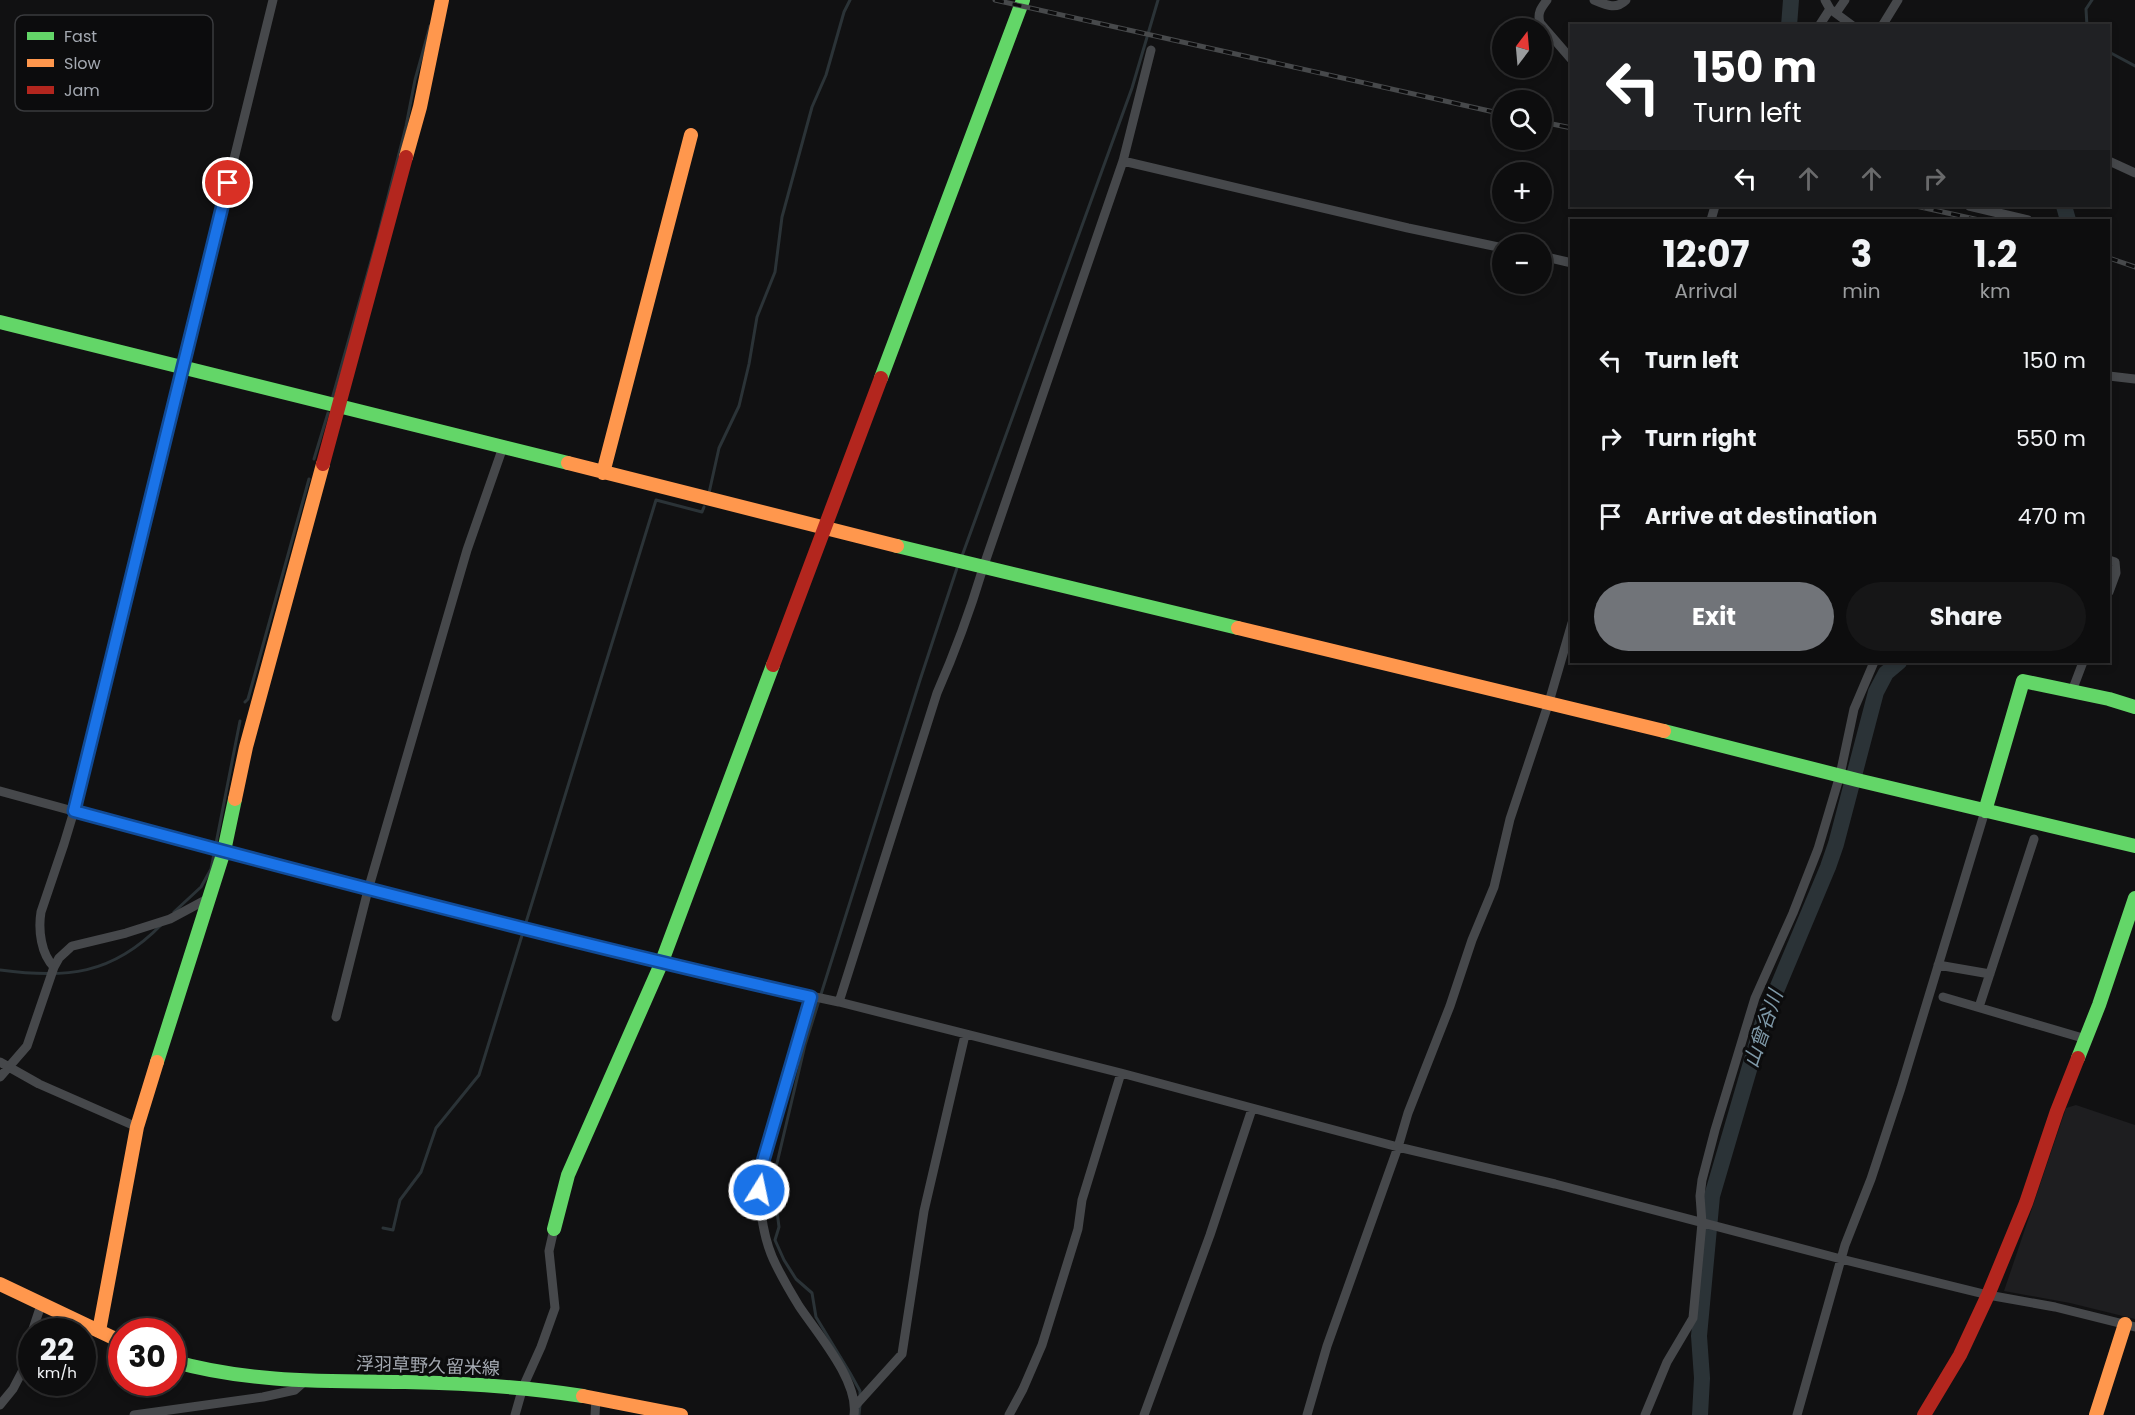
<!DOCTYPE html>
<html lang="en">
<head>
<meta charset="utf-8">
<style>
  :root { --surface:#0d0d0e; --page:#161617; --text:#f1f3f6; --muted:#9a9c9e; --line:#2d2d2e; --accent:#717479 }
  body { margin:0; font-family:Poppins,"Noto Sans JP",sans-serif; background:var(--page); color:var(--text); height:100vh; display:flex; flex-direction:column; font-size:22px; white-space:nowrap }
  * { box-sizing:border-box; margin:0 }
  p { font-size:20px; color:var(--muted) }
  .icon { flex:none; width:33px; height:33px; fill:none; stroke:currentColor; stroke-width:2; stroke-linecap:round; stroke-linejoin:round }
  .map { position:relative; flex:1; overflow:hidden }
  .details { position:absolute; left:1570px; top:219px; width:540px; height:444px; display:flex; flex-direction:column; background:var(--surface); border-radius:0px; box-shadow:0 3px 9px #0003,0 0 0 2px var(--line) }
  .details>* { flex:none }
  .hud { position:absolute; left:1570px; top:24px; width:540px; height:183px; border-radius:0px; box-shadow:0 3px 9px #0003,0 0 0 2px var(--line); background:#202124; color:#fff; overflow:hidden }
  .needle { width:39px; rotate:16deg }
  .buttons { position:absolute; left:1492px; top:18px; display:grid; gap:12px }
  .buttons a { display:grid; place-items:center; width:60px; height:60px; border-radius:50%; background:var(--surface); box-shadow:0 3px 9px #0003,0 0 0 2px var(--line); font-size:30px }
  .speed { position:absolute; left:18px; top:1318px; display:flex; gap:12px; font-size:30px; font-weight:700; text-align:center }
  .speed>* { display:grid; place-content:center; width:78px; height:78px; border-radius:50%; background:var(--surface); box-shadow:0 3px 9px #0003,0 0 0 2px var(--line); line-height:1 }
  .speed small { font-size:15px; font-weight:400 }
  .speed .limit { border:9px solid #d22; background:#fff; color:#111 }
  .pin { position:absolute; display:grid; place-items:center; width:51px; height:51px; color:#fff; margin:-26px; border:3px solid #fff; border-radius:50%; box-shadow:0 2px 6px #0007 }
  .me { position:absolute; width:66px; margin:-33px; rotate:10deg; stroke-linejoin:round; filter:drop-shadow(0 0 4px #0008) }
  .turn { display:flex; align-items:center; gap:21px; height:126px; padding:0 24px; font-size:27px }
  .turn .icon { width:78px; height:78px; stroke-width:2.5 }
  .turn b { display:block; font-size:42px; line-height:51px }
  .lanes { display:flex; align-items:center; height:57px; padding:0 24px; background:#0003; justify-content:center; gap:30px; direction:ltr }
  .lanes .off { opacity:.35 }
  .eta { display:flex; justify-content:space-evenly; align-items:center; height:102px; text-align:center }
  .eta b { font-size:36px; font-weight:700; line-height:42px }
  .button { display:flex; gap:12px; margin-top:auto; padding:12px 24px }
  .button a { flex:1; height:69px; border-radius:36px; background:var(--accent); color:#fff; font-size:24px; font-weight:700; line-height:69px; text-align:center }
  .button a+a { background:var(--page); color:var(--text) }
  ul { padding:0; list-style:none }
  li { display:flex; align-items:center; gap:18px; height:78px; padding:0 24px }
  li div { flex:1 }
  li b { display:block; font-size:22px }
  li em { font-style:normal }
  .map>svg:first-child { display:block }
</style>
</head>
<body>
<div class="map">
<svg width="2135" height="1415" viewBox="0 0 2135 1415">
  <rect width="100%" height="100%" fill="#111112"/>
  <path fill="#1e1e20" d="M2076 1105 2135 1125V1319L2070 1303 2004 1291 2066 1108Z"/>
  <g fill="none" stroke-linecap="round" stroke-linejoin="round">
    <path stroke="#2b3337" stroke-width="3" d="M2087 26 2086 9 2092 0
      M2109 52 2135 66
      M332 399 377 240 406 126 415 80 430 26
      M314 459 328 413
      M709 493 719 448 739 406 749 364 757 317 775 272 782 217 812 107 826 75 844 12 850 0
      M962 556 1132 88 1158 0
      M245 702 248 699 309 479
      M174 912 201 887 211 869 240 721
      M0 970C66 979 112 975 161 925
      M383 1228 393 1230 400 1200 421 1172 436 1128 479 1075 656 500 702 512 704 507
      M860 1395V1391L850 1373 816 1317 812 1293 796 1279 784 1260 775 1240 779 1227 773 1180 805 1045 920 680 958 565
      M859 1415 860 1405"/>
    <path stroke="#2b3337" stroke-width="16" d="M1789 26 1791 0
      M2064 206 2068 220
      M1700 1415 1702 1378 1699 1336 1712 1196 1763 1022 1828 867 1836 844 1876 692 1886 673 1899 662"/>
    <path stroke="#46484b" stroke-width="9" d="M1547 0C1541 8 1537 13 1540 23L1572 60
      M1594 0C1606 5 1616 10 1626 0
      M1825 0 1830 9 1853 26
      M1836 13 1845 0
      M1819 26 1830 9
      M1882 26 1898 0
      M1123 161 1408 228 1503 248
      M2109 161 2135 173
      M1969 206 2028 220
      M1711 220 1715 206
      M1542 256 1572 263
      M2109 376 2135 379
      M2109 560 2115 562 2116 573 2109 592
      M2072 691 2083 662
      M0 791 216 850 525 930 661 964 839 1002 1121 1073 1398 1147 1555 1184 1841 1259 1988 1295 2055 1307 2135 1327
      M1938 965 1990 974
      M54 967C41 954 38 930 41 912L64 844 74 811 273 0
      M811 997 759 1175C759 1206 762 1238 776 1265 783 1279 791 1293 799 1306 817 1333 859 1381 854 1415
      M1943 997 2086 1039
      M839 1002 937 693C955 652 970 611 983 568L1123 161 1151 50
      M1979 1007 2034 839
      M336 1017 368 890 467 550 503 447
      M0 1062 39 1084 137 1127
      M0 1077 27 1046 54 967 59 958 72 946 126 933 170 919 211 897
      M32 1332 41 1305
      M0 1405 13 1389 24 1368 32 1335
      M855 1406 902 1354 924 1211 965 1035
      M134 1415 263 1397 295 1390 304 1382
      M515 1415 523 1387 541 1347 555 1308 549 1251 554 1229
      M595 1415 596 1399
      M1009 1415 1023 1389 1042 1345 1078 1229 1082 1200 1121 1073
      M1144 1415 1210 1235 1252 1109
      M1307 1415 1327 1346 1398 1147 1408 1113 1450 1006 1472 940 1494 887 1510 819 1549 702 1572 623
      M1645 1415 1667 1362 1693 1318 1702 1223 1700 1196 1702 1180 1715 1130 1755 998 1793 913 1818 849 1840 775 1854 709 1874 662
      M1797 1415 1845 1245 1871 1179 1901 1088 1985 811"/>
    <path stroke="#63d668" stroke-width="14" d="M0 322 568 463
      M881 378 1023 0
      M897 546 1238 628
      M1664 731 1857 780 2135 846
      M1985 811 2023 681 2109 699 2135 707
      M2078 1058 2099 1005 2135 898
      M157 1062 224 851 235 799
      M554 1229 568 1175 661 964 773 665
      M172 1361C249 1383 325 1381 405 1382 464 1383 524 1387 583 1396"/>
    <path stroke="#ff974d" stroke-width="14" d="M406 157 420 107 442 0
      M568 463 897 546
      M603 473 691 135
      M1238 628 1664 731
      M235 799 246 747 323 464
      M0 1284 122 1342
      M99 1331 137 1127 157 1062
      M583 1396 681 1415
      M2096 1415 2125 1324"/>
    <path stroke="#b3261e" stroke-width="14" d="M323 464 406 157
      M773 665 881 378
      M1924 1415 1960 1355 1988 1295 2026 1203 2057 1111 2078 1058"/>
    <defs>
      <path id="rail" d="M995 0 1503 114
        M1542 122 1572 128
        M1916 206 1979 220
        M2109 258 2135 267"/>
    </defs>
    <use href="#rail" stroke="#47494b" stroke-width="5"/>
    <use href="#rail" stroke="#0c0c0d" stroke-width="3" stroke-dasharray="9" stroke-linecap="butt"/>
  </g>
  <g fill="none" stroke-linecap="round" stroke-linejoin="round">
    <defs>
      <path id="route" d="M228 183 74 811C318 877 564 941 811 997L759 1175V1190"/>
    </defs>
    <use href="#route" stroke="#114b97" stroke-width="15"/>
    <use href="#route" stroke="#1a73e8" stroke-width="10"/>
  </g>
  <g text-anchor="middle" stroke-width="6" stroke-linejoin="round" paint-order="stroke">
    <g font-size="18" fill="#a4a9b1" stroke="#0c0c0d">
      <text transform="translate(428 1366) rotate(2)" y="6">浮羽草野久留米線</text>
    </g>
    <g font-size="20" font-style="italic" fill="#7f99a8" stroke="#0c0c0d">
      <text transform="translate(1763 1029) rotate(-71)" y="7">山曾谷川</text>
    </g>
  </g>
  <rect x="15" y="15" width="198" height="96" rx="9" fill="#0c0c0d" stroke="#3a3b3e" stroke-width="1.5"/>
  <rect x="27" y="32" width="27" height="8" fill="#63d668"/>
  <rect x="27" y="59" width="27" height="8" fill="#ff974d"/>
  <rect x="27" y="86" width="27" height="8" fill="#b3261e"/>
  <g font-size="16" fill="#a4a9b1">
    <text x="64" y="42">Fast</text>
    <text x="64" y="69">Slow</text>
    <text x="64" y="96">Jam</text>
  </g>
</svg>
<div class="buttons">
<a><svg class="needle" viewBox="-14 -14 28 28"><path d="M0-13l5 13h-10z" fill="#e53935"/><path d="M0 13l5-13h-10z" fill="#9a9c9e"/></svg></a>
<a><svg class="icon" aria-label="search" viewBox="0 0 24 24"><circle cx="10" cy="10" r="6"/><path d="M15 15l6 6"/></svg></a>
<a>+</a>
<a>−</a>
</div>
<div class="speed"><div>22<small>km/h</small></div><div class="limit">30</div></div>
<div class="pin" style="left:228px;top:183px;background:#d93025"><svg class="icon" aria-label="arrive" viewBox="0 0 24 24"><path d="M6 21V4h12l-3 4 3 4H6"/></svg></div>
<svg class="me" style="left:759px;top:1190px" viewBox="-20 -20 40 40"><circle r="17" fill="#1a73e8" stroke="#fff" stroke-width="3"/><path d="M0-11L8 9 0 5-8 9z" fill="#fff"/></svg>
<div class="hud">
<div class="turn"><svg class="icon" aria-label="left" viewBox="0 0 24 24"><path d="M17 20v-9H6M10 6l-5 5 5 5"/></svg><div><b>150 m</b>Turn left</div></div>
<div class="lanes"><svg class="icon" aria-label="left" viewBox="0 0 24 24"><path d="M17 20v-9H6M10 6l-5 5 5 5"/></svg><svg class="icon off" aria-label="ahead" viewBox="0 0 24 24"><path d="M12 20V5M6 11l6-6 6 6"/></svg><svg class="icon off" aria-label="ahead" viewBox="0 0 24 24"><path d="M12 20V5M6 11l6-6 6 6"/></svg><svg class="icon off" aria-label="right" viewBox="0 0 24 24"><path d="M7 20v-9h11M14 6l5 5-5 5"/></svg></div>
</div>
<section class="details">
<div class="eta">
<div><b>12:07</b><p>Arrival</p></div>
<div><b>3</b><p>min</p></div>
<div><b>1.2</b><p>km</p></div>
</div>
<ul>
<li><svg class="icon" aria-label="left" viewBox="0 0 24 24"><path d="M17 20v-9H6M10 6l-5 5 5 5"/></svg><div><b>Turn left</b></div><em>150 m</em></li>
<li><svg class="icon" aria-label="right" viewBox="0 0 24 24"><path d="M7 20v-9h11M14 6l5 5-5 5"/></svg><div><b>Turn right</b></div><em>550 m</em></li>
<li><svg class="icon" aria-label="arrive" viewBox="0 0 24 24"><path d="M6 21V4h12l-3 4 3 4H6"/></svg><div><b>Arrive at destination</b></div><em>470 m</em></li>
</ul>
<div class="button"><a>Exit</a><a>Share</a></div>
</section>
</div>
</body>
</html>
